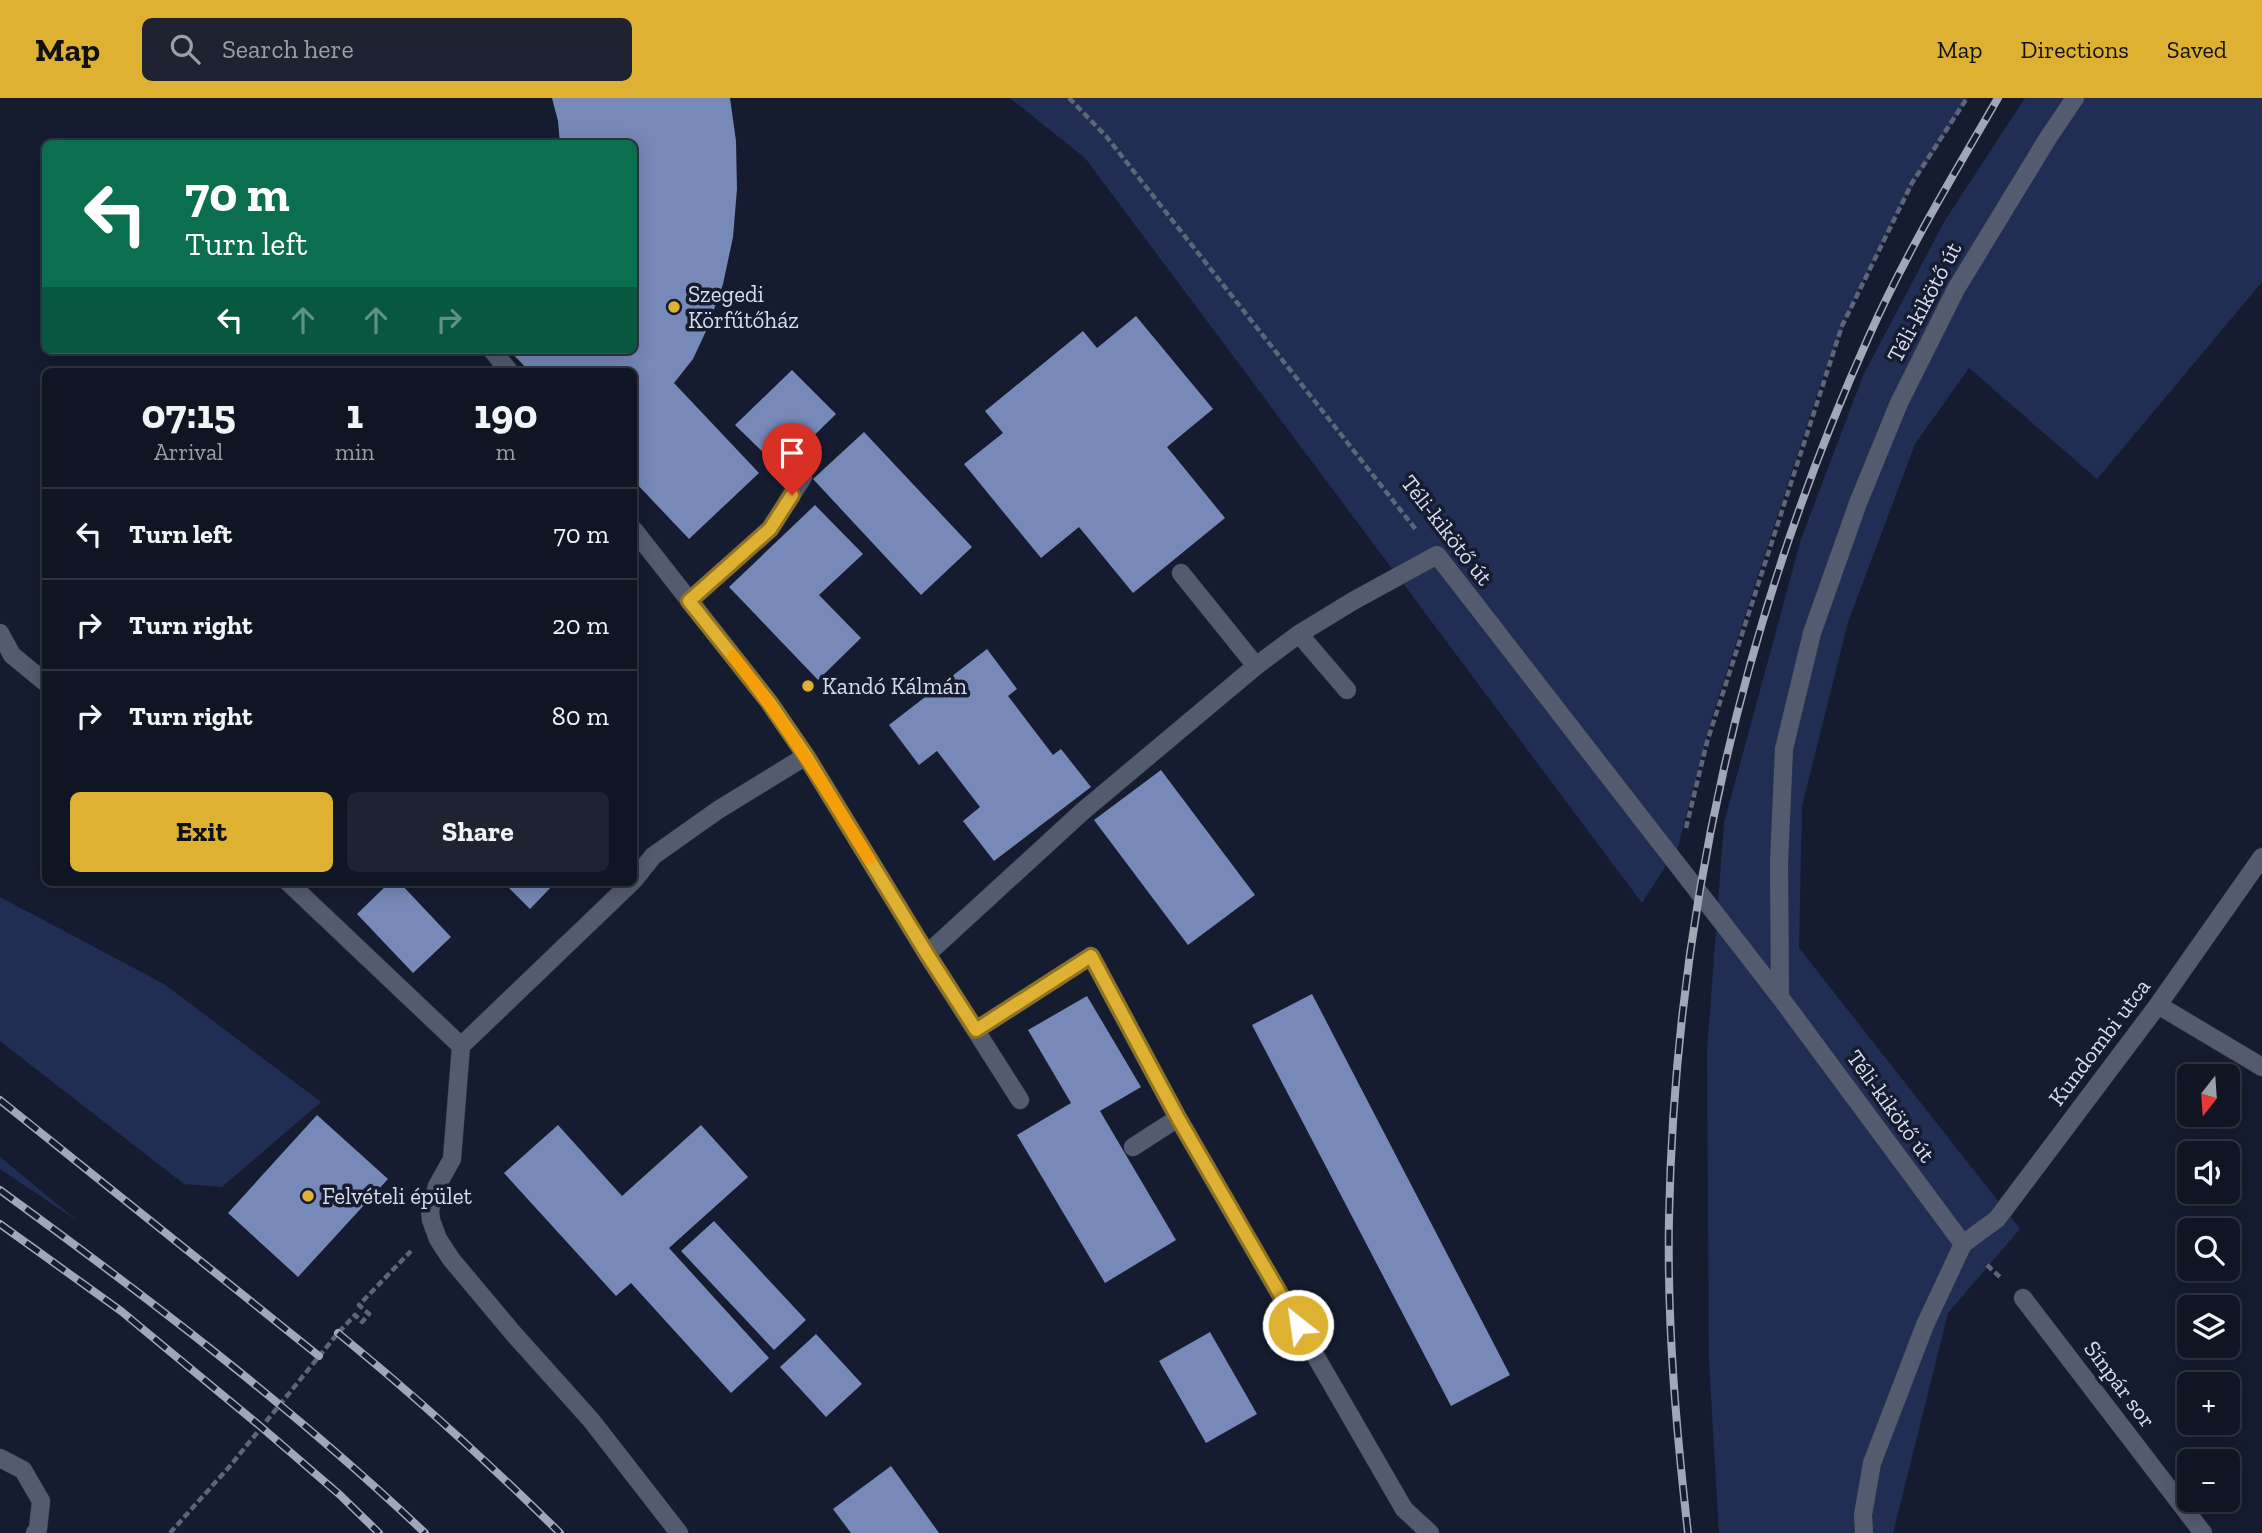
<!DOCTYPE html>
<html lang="en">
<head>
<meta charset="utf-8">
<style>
  :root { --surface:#101524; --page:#1e2231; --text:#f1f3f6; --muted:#9c9fa6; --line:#303441; --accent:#deb133 }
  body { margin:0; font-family:"Zilla Slab",serif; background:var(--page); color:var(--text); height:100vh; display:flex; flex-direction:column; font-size:26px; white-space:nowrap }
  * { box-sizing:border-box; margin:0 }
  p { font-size:23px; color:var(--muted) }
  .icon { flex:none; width:38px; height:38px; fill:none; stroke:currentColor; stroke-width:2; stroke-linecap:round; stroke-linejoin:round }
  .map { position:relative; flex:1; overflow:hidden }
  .side { position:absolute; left:42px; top:270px; width:595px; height:518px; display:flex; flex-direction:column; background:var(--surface); border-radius:10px; box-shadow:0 4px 18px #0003,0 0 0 2px var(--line) }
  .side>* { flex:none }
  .guide { position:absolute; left:42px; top:42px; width:595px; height:214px; border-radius:10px; box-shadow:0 4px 18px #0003,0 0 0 2px var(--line); background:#0b6e4f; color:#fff; overflow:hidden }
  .needle { width:46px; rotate:197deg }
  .tools { position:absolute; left:2177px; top:966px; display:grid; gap:14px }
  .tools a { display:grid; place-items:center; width:63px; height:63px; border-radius:10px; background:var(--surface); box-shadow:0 4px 18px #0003,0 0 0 2px var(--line); font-size:35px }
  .pin { position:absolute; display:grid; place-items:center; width:60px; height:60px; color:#fff; margin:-72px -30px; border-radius:50% 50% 50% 0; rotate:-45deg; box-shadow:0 0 7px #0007 }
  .pin .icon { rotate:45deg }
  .me { position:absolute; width:77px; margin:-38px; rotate:330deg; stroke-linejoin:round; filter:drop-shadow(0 0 5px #0008) }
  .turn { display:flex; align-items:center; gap:24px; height:147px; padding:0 28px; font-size:32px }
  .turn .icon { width:91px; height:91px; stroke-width:2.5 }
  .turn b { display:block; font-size:49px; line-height:60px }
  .lanes { display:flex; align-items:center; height:66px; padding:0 28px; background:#0003; justify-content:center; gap:35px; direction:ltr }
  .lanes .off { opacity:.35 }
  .eta { display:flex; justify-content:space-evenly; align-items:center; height:119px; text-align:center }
  .eta b { font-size:42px; font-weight:700; line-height:49px }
  .button { display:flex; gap:14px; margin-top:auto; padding:14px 28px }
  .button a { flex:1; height:80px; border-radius:10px; background:var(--accent); color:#111; font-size:28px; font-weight:700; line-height:80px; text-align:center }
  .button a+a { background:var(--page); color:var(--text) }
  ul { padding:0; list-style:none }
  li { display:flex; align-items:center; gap:21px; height:91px; padding:0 28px; border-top:2px solid var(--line) }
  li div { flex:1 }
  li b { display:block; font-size:26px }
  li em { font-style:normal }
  header { display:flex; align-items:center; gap:42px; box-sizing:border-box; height:98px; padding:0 35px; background:var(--accent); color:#111 }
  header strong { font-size:33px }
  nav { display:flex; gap:38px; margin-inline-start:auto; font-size:24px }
  .search { width:490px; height:63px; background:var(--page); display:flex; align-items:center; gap:18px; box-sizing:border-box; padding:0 24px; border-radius:10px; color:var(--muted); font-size:26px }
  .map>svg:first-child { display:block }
</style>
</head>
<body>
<header>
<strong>Map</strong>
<div class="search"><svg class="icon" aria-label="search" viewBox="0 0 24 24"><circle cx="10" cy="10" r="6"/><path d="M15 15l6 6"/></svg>Search here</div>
<nav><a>Map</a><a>Directions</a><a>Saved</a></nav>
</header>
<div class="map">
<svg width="2262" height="1435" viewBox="0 0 2262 1435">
  <rect width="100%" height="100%" fill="#151c30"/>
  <path fill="#212e54" d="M1010 0H1968L1905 100 1857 197 1821 284 1713 616 1678 749 1642 805 1085 60Z
    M2025 0H2262V184L2097 381 1969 270 1915 346 1848 524 1802 708 1799 850 2020 1131 1948 1215 1893 1435H1719L1709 1264 1707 953 1724 725 1801 441 1863 278 1944 124Z
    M0 799 164 886 321 1004 222 1089 184 1086 0 943Z
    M0 1059 79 1124 0 1071Z"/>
  <path fill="#7689b8" d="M552 0H730L736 43 737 91 733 139 723 186 707 231 693 261 674 285 759 375 689 441 634 383V273H529L509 252H634V46H560L558 23Z
    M1136 218 1213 311 1167 349 1225 420 1133 495 1079 429 1041 460 964 366 1003 335 985 313 1083 233 1097 250Z
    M792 272 836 316 780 371 735 327Z
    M864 334 972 449 921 497 813 381Z
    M815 407 863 456 819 497 861 540 818 582 729 489Z
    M987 551 1017 591 1008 598 1053 657 1061 651 1091 689 994 763 963 723 980 709 937 653 919 667 889 627Z
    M1161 672 1255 797 1188 847 1094 722Z
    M390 784H399L451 839 413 875 357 816Z
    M503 784H556L530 811Z
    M1312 896 1510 1277 1451 1308 1252 927Z
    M1087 898 1141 989 1100 1013 1176 1142 1105 1185 1017 1037 1071 1005 1028 932Z
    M317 1017 388 1081 298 1179 228 1115Z
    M558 1027 622 1098 701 1027 748 1079 669 1150 769 1260 731 1295 631 1185 616 1198 504 1075Z
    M714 1123 806 1222 774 1252 681 1153Z
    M1210 1234 1257 1316 1206 1345 1159 1263Z
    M816 1236 862 1286 826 1319 780 1269Z
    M891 1368 939 1435H851L833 1411Z"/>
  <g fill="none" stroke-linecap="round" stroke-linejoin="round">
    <defs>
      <path id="minor" d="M492 252 509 273
        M634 432 769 604 806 658 927 856 1020 1002
        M1181 475 1256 568
        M689 503 770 431 803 379
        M0 535 12 557 46 585
        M1299 536 1347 592
        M634 782 653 758 718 712 806 658
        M288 784 461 948
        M632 784 461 948 452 1061 437 1088 430 1112 431 1122 438 1141 451 1161 513 1235 591 1322 679 1435
        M927 856 1083 713 1256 568 1299 536 1353 503 1437 457 1780 899 1963 1146
        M1780 899 1779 765 1784 651 1812 535 1858 405 1899 305 1956 191 2048 40 2075 0
        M2158 907 2262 969
        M976 932 1091 858 1178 1020 1404 1411 1430 1435
        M1133 1049 1178 1020
        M2023 1200 2203 1435
        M0 1360 23 1372 41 1403 38 1431 35 1435
        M1864 1435 1863 1417 1872 1365 1925 1227 1963 1146 1997 1121 2158 907 2262 759"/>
    </defs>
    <use href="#minor" stroke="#30374a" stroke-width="19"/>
    <path stroke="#5e6577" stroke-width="4.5" stroke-dasharray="7 3.5" stroke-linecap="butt" d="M1069 0 1106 38 1417 433
      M1686 730 1707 644 1842 228 1912 85 1967 0
      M1987 1167 2001 1180
      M170 1435 230 1368 338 1235 355 1217 362 1224 369 1216 359 1207 411 1153"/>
    <use href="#minor" stroke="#535b6f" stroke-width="18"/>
    <defs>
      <path id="rail" d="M0 1002 319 1258
        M0 1092C147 1199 293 1310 425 1435
        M0 1126 121 1213 260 1328 340 1397 379 1435
        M338 1235C415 1298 489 1365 560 1435
        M1688 1435C1676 1330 1667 1225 1669 1120 1675 815 1744 516 1869 238 1906 155 1953 78 1998 0"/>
    </defs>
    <use href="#rail" stroke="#a0a7b6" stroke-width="8"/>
    <use href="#rail" stroke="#151c30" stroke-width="5" stroke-dasharray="16" stroke-linecap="butt"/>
  </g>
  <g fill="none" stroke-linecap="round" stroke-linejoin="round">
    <defs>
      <path id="route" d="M792 397 770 431 689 503 769 604 806 658 927 856 976 932 1091 858 1178 1020 1298 1227"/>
    </defs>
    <use href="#route" stroke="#907321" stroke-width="18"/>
    <use href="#route" stroke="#deb133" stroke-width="12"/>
    <path stroke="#f59e0b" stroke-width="12" d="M733 558C784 623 826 691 869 761"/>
  </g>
  <g fill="#deb133" stroke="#151c30" stroke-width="2.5">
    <circle cx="674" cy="209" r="7"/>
    <circle cx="808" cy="588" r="7"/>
    <circle cx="308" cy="1098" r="7"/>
  </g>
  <g text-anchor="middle" stroke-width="7" stroke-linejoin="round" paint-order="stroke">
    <g font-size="23" fill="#d7ddeb" stroke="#151c30" text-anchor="start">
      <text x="688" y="204">Szegedi<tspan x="688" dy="26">Körfűtőház</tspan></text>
      <text x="822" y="596">Kandó Kálmán</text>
      <text x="322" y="1106">Felvételi épület</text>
    </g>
    <g font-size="23" fill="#d7ddeb" stroke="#151c30">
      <text transform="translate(1924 204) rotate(-62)" y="8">Téli-kikötő út</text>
      <text transform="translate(1447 432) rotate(52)" y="8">Téli-kikötő út</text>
      <text transform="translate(2099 944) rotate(-53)" y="8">Kundombi utca</text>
      <text transform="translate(1891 1008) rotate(54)" y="8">Téli-kikötő út</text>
      <text transform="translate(2120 1286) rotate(53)" y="8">Sínpár sor</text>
    </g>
  </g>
</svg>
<div class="tools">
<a><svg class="needle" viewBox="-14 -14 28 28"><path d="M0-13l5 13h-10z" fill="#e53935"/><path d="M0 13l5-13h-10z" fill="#9c9fa6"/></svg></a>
<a><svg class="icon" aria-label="sound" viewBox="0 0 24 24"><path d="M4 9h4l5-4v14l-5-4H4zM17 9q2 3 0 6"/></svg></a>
<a><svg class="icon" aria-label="search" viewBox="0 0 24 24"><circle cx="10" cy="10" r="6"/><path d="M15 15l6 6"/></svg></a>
<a><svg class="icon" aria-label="layers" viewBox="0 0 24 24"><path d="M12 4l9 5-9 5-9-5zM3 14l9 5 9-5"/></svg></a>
<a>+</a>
<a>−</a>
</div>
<div class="pin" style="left:792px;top:397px;background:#d93025"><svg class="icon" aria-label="arrive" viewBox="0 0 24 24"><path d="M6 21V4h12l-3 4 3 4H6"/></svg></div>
<svg class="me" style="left:1298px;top:1227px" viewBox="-20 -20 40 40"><circle r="17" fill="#deb133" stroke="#fff" stroke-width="3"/><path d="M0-11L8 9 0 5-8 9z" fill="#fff"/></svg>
<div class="guide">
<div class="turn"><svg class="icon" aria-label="left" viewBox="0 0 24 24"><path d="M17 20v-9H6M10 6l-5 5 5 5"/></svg><div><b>70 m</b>Turn left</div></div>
<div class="lanes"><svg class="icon" aria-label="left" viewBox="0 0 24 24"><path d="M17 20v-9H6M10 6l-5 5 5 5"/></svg><svg class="icon off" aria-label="ahead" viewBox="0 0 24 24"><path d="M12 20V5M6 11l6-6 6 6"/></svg><svg class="icon off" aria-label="ahead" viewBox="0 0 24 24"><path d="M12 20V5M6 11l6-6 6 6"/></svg><svg class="icon off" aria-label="right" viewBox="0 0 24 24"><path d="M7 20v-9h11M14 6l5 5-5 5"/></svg></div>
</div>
<section class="side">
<div class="eta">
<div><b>07:15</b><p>Arrival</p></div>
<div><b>1</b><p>min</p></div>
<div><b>190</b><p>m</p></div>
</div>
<ul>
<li><svg class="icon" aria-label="left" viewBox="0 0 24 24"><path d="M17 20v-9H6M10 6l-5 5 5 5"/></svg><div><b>Turn left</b></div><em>70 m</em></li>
<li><svg class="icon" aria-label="right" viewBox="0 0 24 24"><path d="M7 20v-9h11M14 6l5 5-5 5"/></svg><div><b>Turn right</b></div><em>20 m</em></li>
<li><svg class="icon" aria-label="right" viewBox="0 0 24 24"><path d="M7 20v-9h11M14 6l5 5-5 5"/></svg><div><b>Turn right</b></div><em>80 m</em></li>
</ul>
<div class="button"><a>Exit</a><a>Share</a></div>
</section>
</div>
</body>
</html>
